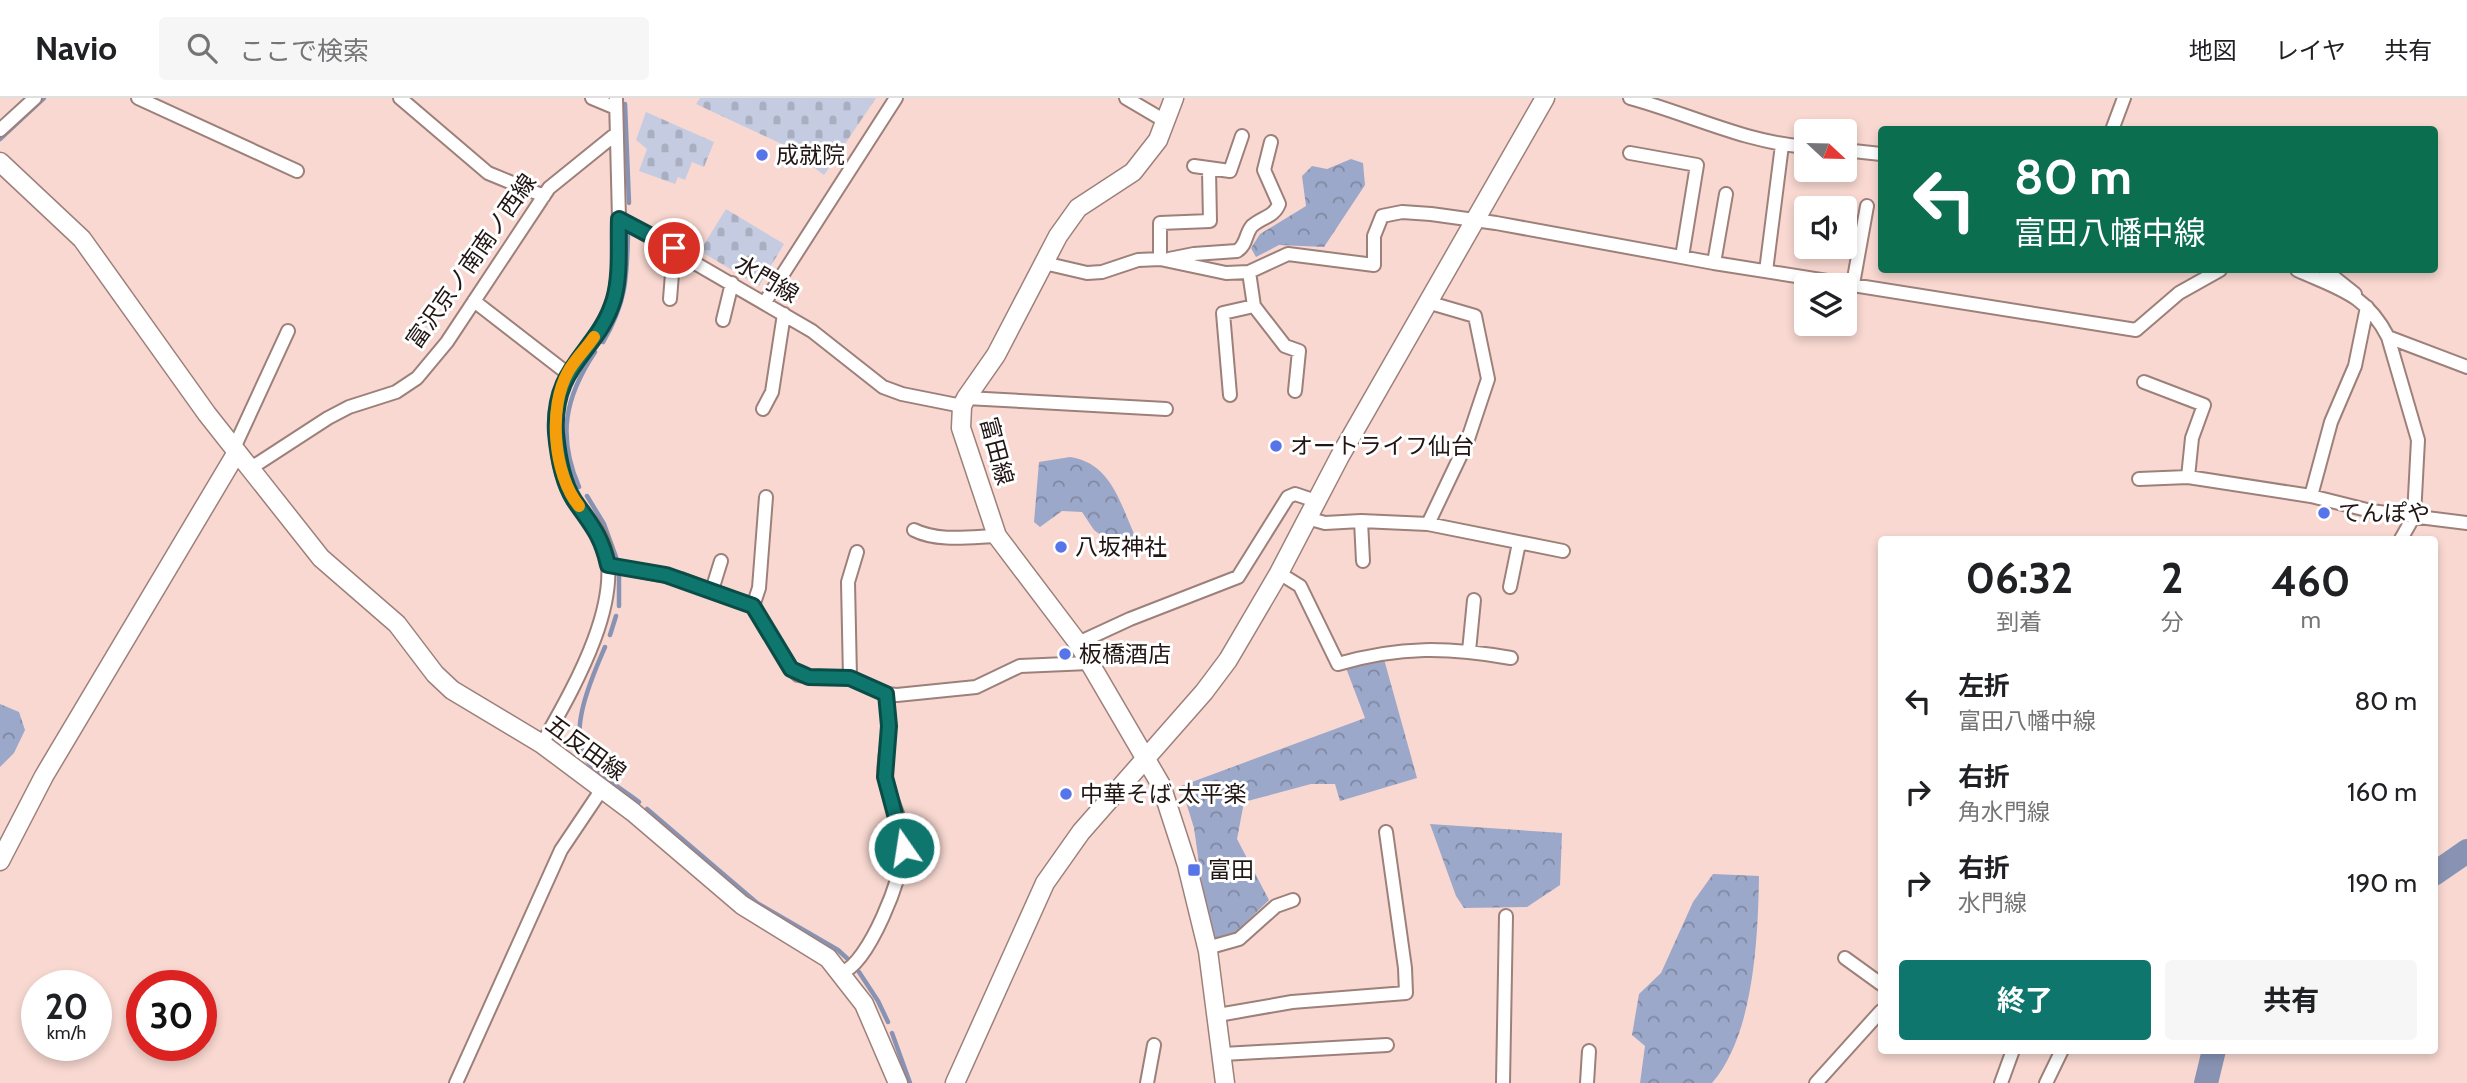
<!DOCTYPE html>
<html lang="ja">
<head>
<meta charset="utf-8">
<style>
  :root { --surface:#fff; --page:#f6f6f6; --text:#202124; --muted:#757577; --line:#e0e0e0; --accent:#0f766e }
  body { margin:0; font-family:Cabin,"Noto Sans JP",sans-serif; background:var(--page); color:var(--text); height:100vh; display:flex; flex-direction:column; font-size:26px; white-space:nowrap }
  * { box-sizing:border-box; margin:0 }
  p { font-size:23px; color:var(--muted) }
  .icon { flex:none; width:38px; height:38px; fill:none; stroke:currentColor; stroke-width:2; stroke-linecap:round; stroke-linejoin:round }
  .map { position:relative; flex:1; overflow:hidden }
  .drawer { position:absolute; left:1878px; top:438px; width:560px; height:518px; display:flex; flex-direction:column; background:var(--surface); border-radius:7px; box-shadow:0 4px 10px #0003 }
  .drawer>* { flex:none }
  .top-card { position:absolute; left:1878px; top:28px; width:560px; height:147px; border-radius:7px; box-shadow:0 4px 10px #0003; background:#0b6e4f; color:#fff; overflow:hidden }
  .needle { width:46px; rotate:112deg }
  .tools { position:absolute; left:1794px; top:21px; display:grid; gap:14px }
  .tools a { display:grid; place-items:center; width:63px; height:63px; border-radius:7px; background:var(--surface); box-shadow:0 4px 10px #0003; font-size:35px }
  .speed { position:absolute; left:21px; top:872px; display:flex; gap:14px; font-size:35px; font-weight:700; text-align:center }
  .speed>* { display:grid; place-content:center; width:91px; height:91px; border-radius:50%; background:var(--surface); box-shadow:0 4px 10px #0003; line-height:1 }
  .speed small { font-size:18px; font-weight:400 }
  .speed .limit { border:10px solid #d22; background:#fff; color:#111 }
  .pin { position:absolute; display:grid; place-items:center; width:60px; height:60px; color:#fff; margin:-30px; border:4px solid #fff; border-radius:50%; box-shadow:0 2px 7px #0007 }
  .me { position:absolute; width:77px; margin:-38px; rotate:347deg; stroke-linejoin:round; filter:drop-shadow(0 0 5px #0008) }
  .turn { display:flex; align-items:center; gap:24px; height:147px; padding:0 21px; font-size:32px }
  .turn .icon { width:91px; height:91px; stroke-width:2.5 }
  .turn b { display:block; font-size:49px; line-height:60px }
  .eta { display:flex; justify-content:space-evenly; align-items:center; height:119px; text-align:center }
  .eta b { font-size:42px; font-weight:700; line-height:49px }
  .primary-button { display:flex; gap:14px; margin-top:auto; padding:14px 21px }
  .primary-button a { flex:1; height:80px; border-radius:7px; background:var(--accent); color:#fff; font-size:28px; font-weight:700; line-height:80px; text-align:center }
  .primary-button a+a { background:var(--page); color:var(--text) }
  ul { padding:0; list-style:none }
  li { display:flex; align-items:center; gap:21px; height:91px; padding:0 21px }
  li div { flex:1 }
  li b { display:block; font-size:26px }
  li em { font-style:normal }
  header { display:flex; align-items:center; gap:42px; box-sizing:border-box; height:98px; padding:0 35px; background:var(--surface); border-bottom:2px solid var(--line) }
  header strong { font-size:33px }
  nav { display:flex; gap:38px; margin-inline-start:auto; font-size:24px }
  .search { width:490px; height:63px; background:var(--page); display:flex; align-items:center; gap:18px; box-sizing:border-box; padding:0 24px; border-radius:7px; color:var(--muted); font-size:26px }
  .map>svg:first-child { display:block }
</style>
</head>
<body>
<header>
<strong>Navio</strong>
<div class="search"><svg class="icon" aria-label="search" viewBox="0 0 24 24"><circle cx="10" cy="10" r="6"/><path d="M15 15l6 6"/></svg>ここで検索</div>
<nav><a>地図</a><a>レイヤ</a><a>共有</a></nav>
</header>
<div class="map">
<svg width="2467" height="985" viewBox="0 0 2467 985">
  <defs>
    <pattern id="forest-crowns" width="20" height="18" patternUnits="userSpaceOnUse" patternTransform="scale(1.75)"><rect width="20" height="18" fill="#9ca8c9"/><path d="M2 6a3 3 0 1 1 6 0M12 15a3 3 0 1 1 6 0" fill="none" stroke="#7f88a2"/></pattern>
    <pattern id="cemetery-stones" width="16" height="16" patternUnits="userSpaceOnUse" patternTransform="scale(1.75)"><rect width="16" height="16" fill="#c5cce1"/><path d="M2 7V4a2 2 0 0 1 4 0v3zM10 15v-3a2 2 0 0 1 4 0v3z" fill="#a9aec0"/></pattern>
  </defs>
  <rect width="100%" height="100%" fill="#f8d8d1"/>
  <path fill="url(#forest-crowns)" d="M1351 61 1363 65 1365 87 1324 149 1279 147 1256 159 1251 150 1260 136 1306 108 1302 78 1312 68 1327 71Z
    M1070 359C1111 365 1120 405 1135 438L1130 448 1119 451 1094 432 1082 414 1062 413 1040 429 1034 424 1039 364Z
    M1384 561 1417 680 1340 703 1335 686H1311L1244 704 1237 741 1269 802 1233 837 1210 843 1194 730 1181 688 1365 620 1346 570Z
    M0 606 19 614 25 632 14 655 0 669Z
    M1430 726 1562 735 1560 787 1527 809 1464 810 1456 798Z
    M1713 776 1759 778C1758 840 1754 937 1712 985H1640L1645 948 1632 937 1639 896 1661 875 1693 804Z"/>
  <path fill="url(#cemetery-stones)" d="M700 0H876L824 77 784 47 696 6Z
    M646 14 714 44 704 69 692 64 685 82 678 79 675 86 639 73 647 51 636 42Z
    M726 111 784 146 759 188 700 153Z"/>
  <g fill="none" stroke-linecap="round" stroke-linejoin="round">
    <path stroke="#8893b4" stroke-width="4.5" d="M625 6 629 105
      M0 41 44 0
      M603 244C626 205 627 181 628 136
      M579 389C557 338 565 299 595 254
      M587 398 604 426 616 459
      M619 508V476
      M610 537 616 518
      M605 549C593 577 563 641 591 667 605 681 623 692 639 704
      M647 711 757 805 838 852 850 863
      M859 874 878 903 888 924
      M892 935 910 985"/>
    <path stroke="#8893b4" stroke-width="24" d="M2434 776 2467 753
      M2206 985 2214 952"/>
    <defs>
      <path id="street" d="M138 0 297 73
        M400 0 488 75 544 98
        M592 0 616 10
        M616 0 619 121 812 233 883 289 902 296 962 308
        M1126 0 1165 23
        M1630 0C1689 16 1744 44 1806 49
        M0 32 35 0
        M2112 32 2124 0
        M1844 52 1881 56
        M1630 55 1697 67 1682 159
        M1194 68 1230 73 1242 38
        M1160 161V125L1210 123 1209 72
        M1169 161 1194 156 1237 153C1247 147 1245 136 1252 128 1262 119 1274 119 1279 106L1264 72 1271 44
        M1044 165 1087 175 1102 174 1138 162 1160 161 1226 175 1249 174 1288 156 1374 167V138L1382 118 1402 114 1431 116 1496 125 1714 165 2136 232 2179 195 2220 172
        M1714 165 1726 96
        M2297 172C2339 191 2366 196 2388 239L2467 269
        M2325 172 2355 196
        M1766 173 1782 47
        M1249 174 1254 208 1285 248 1299 253 1295 293
        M1853 186 1867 108
        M670 201 674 151
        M474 203 567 275
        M765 204 896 0
        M1427 204 1475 218 1488 281 1467 344 1428 426
        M723 222 732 185
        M2388 239 2418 342 2414 418 2401 441
        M2144 284 2204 307 2192 340 2188 379 2311 398 2371 413 2467 425
        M1230 297 1223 215 1254 208
        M966 300 1166 311
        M763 311 772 294 784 216
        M234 350 288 233
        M251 370 328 320 349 309 396 294 417 280 447 244 549 90 617 35
        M2139 381 2188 379
        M2311 398 2331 324 2355 268 2367 209
        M1307 420 1325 425 1361 423 1428 426 1563 453
        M1361 423 1363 463
        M914 432C938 444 970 439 997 438
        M608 467 681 481 753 508 791 571 798 577 809 579 850 580 886 596 897 597 976 589 1020 568 1089 565
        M1279 475 1300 488 1338 566C1400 548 1448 549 1511 560
        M1510 489 1519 445
        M712 492 721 463
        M753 508 759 490 766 399
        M1078 545 1130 521 1238 479 1288 399 1295 396 1316 403
        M1469 553 1474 502
        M850 580 848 484 857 454
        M542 646C570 596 626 503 603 443 597 428 585 417 576 404 558 381 554 340 557 312 562 270 588 254 606 220 622 190 618 153 619 121
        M1207 850 1239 841 1276 808 1293 802
        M1845 860 1881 886
        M842 874C868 867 904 776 904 749 905 726 890 703 885 681 882 665 889 645 889 628 889 617 887 606 886 596
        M1218 917 1292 904 1406 895 1405 870 1386 734
        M1223 956 1387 947
        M456 985 561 752 602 691
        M1147 985 1154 947
        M1503 985 1506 818
        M1587 985 1589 953
        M1816 985 1881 913
        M2001 985 2013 952
        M2046 985 2062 952"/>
      <path id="secondary" d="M1174 0 1158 42 1133 74 1078 110 1058 138 996 257 966 300 962 308 961 330 997 438 1078 545 1161 687 1187 767 1208 853 1225 985
        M0 64 82 141 207 316 321 460 397 526 435 576 452 592 542 646 633 714 742 807 828 860 864 906 898 985
        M0 763 44 678 237 354
        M955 985 1045 785 1081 734 1204 594 1228 562 1279 475 1340 358 1545 0"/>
    </defs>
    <use href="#street" stroke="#9d807a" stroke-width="16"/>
    <use href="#secondary" stroke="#9d807a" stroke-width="21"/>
    <use href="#street" stroke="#fff" stroke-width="12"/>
    <use href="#secondary" stroke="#fff" stroke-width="18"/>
  </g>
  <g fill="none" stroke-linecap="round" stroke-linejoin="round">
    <defs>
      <path id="route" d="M674 150 619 121C618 146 621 176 614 201 598 255 552 266 556 335 558 357 562 383 574 402 591 427 601 436 608 467L666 477 753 508 791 571 809 579 850 580 886 596 889 628 885 679 904 750"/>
    </defs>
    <use href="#route" stroke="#0a4d48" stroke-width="18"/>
    <use href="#route" stroke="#0f766e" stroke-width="12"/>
    <path stroke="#f59e0b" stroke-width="12" d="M579 408C553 376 548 309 568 274 575 261 586 251 594 239"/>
  </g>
  <g fill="#5874e9" stroke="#fff" stroke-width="2.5">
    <circle cx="762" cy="57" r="7"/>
    <circle cx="1276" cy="348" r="7"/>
    <circle cx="2324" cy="415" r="7"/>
    <circle cx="1061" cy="449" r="7"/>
    <circle cx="1065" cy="556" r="7"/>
    <circle cx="1066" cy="696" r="7"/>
    <rect x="1187" y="765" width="14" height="14" rx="3.5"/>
  </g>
  <g text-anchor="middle" stroke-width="6" stroke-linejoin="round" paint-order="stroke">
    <g font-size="23" fill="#211614" stroke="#fff" text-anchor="start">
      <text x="776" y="65">成就院</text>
      <text x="1290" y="356">オートライフ仙台</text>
      <text x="2338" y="423">てんぽや</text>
      <text x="1075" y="457">八坂神社</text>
      <text x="1079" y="564">板橋酒店</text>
      <text x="1080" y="704">中華そば 太平楽</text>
      <text x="1208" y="780">富田</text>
    </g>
    <g font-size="23" fill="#211614" stroke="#fff">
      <text transform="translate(471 163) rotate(-55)" y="8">富沢京ノ南南ノ西線</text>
      <text transform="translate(767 181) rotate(31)" y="8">水門線</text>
      <text transform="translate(997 353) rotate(75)" y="8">富田線</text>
      <text transform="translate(586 650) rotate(36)" y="8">五反田線</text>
    </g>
  </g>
</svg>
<div class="tools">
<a><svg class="needle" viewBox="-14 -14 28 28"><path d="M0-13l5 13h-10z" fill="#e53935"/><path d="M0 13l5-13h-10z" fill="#757577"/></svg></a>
<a><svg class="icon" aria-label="sound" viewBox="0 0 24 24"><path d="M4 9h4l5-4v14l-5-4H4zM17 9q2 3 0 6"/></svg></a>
<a><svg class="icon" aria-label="layers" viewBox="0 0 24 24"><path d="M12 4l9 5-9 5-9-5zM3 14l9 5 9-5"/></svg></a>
</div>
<div class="speed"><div>20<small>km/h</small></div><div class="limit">30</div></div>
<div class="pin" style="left:674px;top:150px;background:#d93025"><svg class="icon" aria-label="arrive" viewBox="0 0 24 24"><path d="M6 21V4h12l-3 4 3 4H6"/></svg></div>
<svg class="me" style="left:904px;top:750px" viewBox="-20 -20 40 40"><circle r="17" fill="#0f766e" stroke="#fff" stroke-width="3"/><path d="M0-11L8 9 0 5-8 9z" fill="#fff"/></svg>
<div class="top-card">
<div class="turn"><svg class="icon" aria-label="left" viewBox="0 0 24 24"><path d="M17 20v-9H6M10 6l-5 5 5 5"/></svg><div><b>80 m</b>富田八幡中線</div></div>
</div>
<section class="drawer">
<div class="eta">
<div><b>06:32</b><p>到着</p></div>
<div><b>2</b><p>分</p></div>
<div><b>460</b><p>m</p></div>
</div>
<ul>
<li><svg class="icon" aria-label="left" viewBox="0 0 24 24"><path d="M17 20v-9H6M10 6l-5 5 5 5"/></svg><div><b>左折</b><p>富田八幡中線</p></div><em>80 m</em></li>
<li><svg class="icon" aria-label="right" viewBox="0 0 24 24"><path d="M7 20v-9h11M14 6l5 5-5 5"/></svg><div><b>右折</b><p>角水門線</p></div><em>160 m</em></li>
<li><svg class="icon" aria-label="right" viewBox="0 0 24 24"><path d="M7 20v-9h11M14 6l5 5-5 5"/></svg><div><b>右折</b><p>水門線</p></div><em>190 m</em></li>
</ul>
<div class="primary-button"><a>終了</a><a>共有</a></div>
</section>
</div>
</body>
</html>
